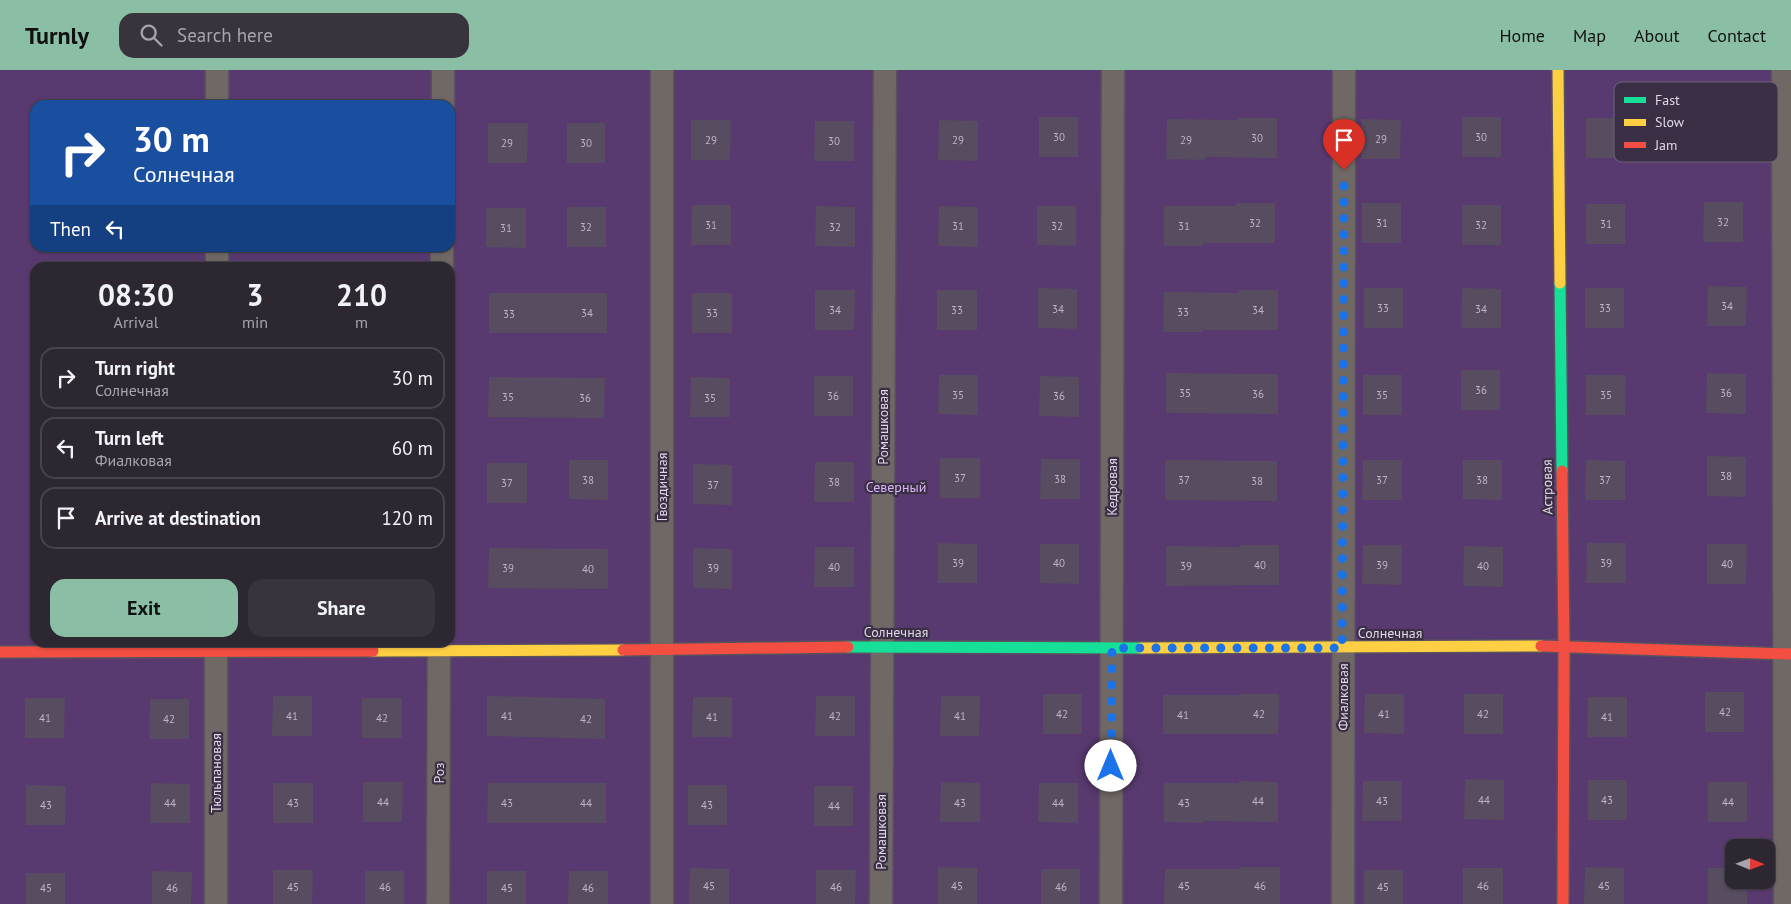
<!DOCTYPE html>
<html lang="en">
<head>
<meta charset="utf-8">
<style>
  :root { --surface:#2c2731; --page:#38333d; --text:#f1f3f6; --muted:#a6a5ab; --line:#48444d; --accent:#8abfa5 }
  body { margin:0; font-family:"PT Sans",sans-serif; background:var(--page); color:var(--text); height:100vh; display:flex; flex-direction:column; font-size:19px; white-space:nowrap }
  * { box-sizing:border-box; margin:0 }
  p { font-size:16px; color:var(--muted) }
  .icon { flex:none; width:28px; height:28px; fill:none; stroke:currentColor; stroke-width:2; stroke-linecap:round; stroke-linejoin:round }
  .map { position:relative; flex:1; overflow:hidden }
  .details { position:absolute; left:30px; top:192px; width:425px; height:385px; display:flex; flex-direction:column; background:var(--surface); border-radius:15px; box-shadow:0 1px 4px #0004,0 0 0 1px var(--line) }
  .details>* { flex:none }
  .hud { position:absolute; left:30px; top:30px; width:425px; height:152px; border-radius:15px; box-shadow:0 1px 4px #0004,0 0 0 1px var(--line); background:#1a4fa0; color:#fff; overflow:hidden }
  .needle { width:32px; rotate:91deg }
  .fabs { position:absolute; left:1725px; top:769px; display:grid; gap:10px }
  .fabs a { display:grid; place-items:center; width:50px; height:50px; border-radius:10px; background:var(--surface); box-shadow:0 1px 4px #0004,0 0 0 1px var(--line); font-size:25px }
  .pin { position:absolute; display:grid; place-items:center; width:42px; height:42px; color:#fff; margin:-51px -21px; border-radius:50% 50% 50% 0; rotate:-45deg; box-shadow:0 0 5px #0007 }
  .pin .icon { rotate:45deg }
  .me { position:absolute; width:55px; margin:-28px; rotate:0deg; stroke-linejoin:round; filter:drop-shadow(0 0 4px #0008) }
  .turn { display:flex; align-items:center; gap:18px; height:105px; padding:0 20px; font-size:22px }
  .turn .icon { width:65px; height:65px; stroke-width:2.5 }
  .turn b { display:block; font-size:35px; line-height:42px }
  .then { display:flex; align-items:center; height:48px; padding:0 20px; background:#0003; gap:10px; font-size:19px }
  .eta { display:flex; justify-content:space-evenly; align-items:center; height:85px; text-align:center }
  .eta b { font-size:30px; font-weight:600; line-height:35px }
  .button { display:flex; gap:10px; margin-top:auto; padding:10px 20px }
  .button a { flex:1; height:58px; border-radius:15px; background:var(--accent); color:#111; font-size:20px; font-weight:600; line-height:58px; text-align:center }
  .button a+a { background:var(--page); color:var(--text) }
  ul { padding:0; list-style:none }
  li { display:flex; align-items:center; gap:15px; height:62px; margin:0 10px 8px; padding:0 10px; border:2px solid var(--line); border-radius:15px }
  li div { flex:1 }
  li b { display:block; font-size:19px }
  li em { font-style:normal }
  header { display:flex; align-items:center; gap:30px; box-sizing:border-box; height:70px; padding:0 25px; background:var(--accent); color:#111 }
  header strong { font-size:24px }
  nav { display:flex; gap:28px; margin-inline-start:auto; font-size:18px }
  .search { width:350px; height:45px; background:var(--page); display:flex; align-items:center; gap:12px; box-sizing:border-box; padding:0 18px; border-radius:15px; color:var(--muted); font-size:19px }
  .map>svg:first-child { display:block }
</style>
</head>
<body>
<header>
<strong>Turnly</strong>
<div class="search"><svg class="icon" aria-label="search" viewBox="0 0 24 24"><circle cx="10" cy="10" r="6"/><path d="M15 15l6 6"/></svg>Search here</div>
<nav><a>Home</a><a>Map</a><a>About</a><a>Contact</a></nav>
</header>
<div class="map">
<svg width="1791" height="834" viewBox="0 0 1791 834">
  <rect width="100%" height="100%" fill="#3b3441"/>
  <path fill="#593a70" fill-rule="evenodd" d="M0 0H1791V834H0ZM35 35H450V178H35ZM35 198H450V572H35ZM1734 778H1766V810H1734Z"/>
  <path fill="#574c60" d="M1039 47H1078V87H1039Z
    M1462 47H1501V87H1462Z
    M1238 48H1277V88L1205 87V90L1166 89 1167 49 1238 50Z
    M1586 48H1626L1625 88H1586Z
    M1361 49 1401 50 1400 89H1361Z
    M691 50H731L730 90H691Z
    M939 50 978 51V91L938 90Z
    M815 51H854V91H814Z
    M488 53H528L527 93H488Z
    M567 53H605V93H567Z
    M1704 132H1743V172H1703Z
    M1236 133H1275V173H1203V176H1164V136H1236Z
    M1362 133H1401V173H1362Z
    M1586 134H1625V174H1586Z
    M692 135H731V175H691Z
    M1462 135H1501V175H1462Z
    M816 136 855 137V177L815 176Z
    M939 136 978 137V177L938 176Z
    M1037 136H1076V176L1037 175Z
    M567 137H606V177H567Z
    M486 138H526V178L486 177Z
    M1708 216 1747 217 1746 256H1707Z
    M1038 218 1077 219V259L1038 258Z
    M1364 218H1403V258H1364Z
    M1462 218 1501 219V258H1461Z
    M1585 218H1624V258H1585Z
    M815 220H855L854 260H815Z
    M937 220H977V260H937Z
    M1239 220H1278V260H1202V262H1163L1164 222 1239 223Z
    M489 223H607V263H489Z
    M692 223H732V263H692Z
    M1461 300H1500V340H1461Z
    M1166 303 1278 304V344L1166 343Z
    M1707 303 1746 304V344L1706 343Z
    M939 305H978V345L938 344Z
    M1363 305H1402V345H1363Z
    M1586 305H1626L1625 345H1586Z
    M814 306H853V346H814Z
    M1040 306 1079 307V347L1039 346Z
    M489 307 605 308 604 348 488 347Z
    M691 307 730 308V347H690Z
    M1707 386 1746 387V427L1707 426Z
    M940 388H980V428H940Z
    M1041 389H1080V429H1040Z
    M569 390H608V430L569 429Z
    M1165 390 1277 391V431L1165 430Z
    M1363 390H1402V430H1362Z
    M1463 390H1502V430L1463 429Z
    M1586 390 1625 391V430H1585Z
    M815 392H854V432H814Z
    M487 393H527V433H487Z
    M693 394 732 395V435L693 434Z
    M938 473 977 474V513H938Z
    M1587 473H1626V513H1586Z
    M1040 474H1079V514L1040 513Z
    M1707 474H1747L1746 514H1707Z
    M1240 475H1279V515L1166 516V476L1240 477Z
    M1363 475H1402V515L1362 514Z
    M1464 476 1503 477V517L1463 516Z
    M815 477H854V517H814Z
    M489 478 608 479V519L488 518Z
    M693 478 732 479V519L693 518Z
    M1705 622H1744V662H1705Z
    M1043 624H1082V664H1043Z
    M1240 624H1279L1278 664H1163V625H1240Z
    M1365 624H1404V664L1364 663Z
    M1464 624H1503V664H1464Z
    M273 626H312V666H272Z
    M487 626 605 629V669L487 666Z
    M816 626H855V666H815Z
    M941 626H980L979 666H940Z
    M693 627H732V667H692Z
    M1588 627H1627V667H1587Z
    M25 628H65L64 668H25Z
    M362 628H402V668H362Z
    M150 629H189V669H149Z
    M1465 709 1504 710V750L1464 749Z
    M1588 710H1627V750H1588Z
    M1239 711 1278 712V752L1203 751V753L1164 752V713H1239Z
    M1363 711H1402V751H1362Z
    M363 712H403L402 752H363Z
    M941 712 980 713V752H940Z
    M1708 712H1747V752H1708Z
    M151 713 190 714V753H150Z
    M273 713H313V753H273Z
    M488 713H606V753H487Z
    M1039 713H1078V753L1038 752Z
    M26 715 66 716 65 755H26Z
    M688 715H727V755H688Z
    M814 716H853V756H814Z
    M938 797 977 798V834H938Z
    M1240 797H1280V834H1164L1165 799H1240Z
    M1585 797 1624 798V834H1584Z
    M690 798 729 799V834H689Z
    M1463 798H1503V834H1463Z
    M1708 798H1734V810H1748L1747 834H1708Z
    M1041 799H1080V834H1041Z
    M273 800H313L312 834H273Z
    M816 800H856L855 834H816Z
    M1364 800H1403V834H1364Z
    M152 801 192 802 191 834H152Z
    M365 801H404V834H365Z
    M487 801H526V834H487Z
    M569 801H608V834H568Z
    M26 803H65V834H26Z"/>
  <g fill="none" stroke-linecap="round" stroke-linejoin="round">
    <defs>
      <path id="street" d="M1783 0 1785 834
        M217 35V0
        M443 35V0
        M217 198V178
        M442 198V178
        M216 834V572
        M438 834 439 572
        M662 834V0
        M881 834 885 0
        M1111 834 1113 0
        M1343 834 1344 0"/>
      <path id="fast" d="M1560 213 1562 401
        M848 577 1141 578"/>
      <path id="slow" d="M1558 0 1560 213
        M1141 578 1541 576
        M373 581 623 580"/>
      <path id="jam" d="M1562 401 1564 576 1563 834
        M1541 576 1791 584
        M623 580 848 577
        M0 582 373 581"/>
    </defs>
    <use href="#street" stroke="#59525e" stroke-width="25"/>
    <use href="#fast" stroke="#59525e" stroke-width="14"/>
    <use href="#slow" stroke="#59525e" stroke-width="14"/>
    <use href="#jam" stroke="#59525e" stroke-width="14"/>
    <use href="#street" stroke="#706864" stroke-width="22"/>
    <use href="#fast" stroke="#16e098" stroke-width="11"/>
    <use href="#slow" stroke="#ffcf43" stroke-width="11"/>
    <use href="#jam" stroke="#f24e42" stroke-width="11"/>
  </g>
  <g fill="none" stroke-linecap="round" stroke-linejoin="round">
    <path stroke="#1a73e8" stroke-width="9" stroke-dasharray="0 16.2" d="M1111 696 1112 578H1342L1344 100"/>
  </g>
  <g text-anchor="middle" stroke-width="4.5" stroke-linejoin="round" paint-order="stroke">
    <g font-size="11" fill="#bdb5c4">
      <text x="1059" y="71">30</text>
      <text x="1481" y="71">30</text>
      <text x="1257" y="72">30</text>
      <text x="1381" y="73">29</text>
      <text x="711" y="74">29</text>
      <text x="958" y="74">29</text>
      <text x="1186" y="74">29</text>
      <text x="834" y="75">30</text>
      <text x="507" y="77">29</text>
      <text x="586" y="77">30</text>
      <text x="1723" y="156">32</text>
      <text x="1255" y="157">32</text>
      <text x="1382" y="157">31</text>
      <text x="1606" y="158">31</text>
      <text x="711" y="159">31</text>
      <text x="1481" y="159">32</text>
      <text x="958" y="160">31</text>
      <text x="1057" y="160">32</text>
      <text x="1184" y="160">31</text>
      <text x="586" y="161">32</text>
      <text x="835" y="161">32</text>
      <text x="506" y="162">31</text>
      <text x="1727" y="240">34</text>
      <text x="1383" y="242">33</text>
      <text x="1605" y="242">33</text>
      <text x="1058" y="243">34</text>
      <text x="1481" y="243">34</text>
      <text x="835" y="244">34</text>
      <text x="957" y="244">33</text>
      <text x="1258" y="244">34</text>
      <text x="1183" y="246">33</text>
      <text x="587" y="247">34</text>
      <text x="712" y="247">33</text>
      <text x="509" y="248">33</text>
      <text x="1481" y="324">36</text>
      <text x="1185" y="327">35</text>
      <text x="1726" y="327">36</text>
      <text x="1258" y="328">36</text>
      <text x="958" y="329">35</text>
      <text x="1382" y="329">35</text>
      <text x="1606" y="329">35</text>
      <text x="833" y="330">36</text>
      <text x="1059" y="330">36</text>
      <text x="508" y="331">35</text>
      <text x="585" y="332">36</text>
      <text x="710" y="332">35</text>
      <text x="1726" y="410">38</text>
      <text x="960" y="412">37</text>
      <text x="1060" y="413">38</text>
      <text x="588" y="414">38</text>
      <text x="1184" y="414">37</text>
      <text x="1382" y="414">37</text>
      <text x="1482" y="414">38</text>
      <text x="1605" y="414">37</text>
      <text x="1257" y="415">38</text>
      <text x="834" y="416">38</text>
      <text x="507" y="417">37</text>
      <text x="713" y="419">37</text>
      <text x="958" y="497">39</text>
      <text x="1059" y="497">40</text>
      <text x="1606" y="497">39</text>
      <text x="1727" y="498">40</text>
      <text x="1260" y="499">40</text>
      <text x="1382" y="499">39</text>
      <text x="1186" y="500">39</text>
      <text x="1483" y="500">40</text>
      <text x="834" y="501">40</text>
      <text x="508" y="502">39</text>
      <text x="713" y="502">39</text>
      <text x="588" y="503">40</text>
      <text x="1725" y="646">42</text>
      <text x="1062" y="648">42</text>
      <text x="1259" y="648">42</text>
      <text x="1384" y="648">41</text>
      <text x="1483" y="648">42</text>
      <text x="1183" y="649">41</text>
      <text x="292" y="650">41</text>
      <text x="507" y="650">41</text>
      <text x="835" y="650">42</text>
      <text x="960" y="650">41</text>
      <text x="712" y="651">41</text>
      <text x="1607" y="651">41</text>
      <text x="45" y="652">41</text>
      <text x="382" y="652">42</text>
      <text x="169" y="653">42</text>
      <text x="586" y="653">42</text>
      <text x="1484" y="734">44</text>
      <text x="1607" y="734">43</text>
      <text x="1258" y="735">44</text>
      <text x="1382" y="735">43</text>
      <text x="383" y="736">44</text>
      <text x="1728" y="736">44</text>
      <text x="170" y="737">44</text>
      <text x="293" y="737">43</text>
      <text x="507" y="737">43</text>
      <text x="586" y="737">44</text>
      <text x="960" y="737">43</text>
      <text x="1058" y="737">44</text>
      <text x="1184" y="737">43</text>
      <text x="46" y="739">43</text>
      <text x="707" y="739">43</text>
      <text x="834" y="740">44</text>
      <text x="709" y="820">45</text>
      <text x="957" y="820">45</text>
      <text x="1184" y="820">45</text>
      <text x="1260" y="820">46</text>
      <text x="1483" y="820">46</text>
      <text x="1604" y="820">45</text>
      <text x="293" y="821">45</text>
      <text x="385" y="821">46</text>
      <text x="836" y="821">46</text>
      <text x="1061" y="821">46</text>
      <text x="1383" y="821">45</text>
      <text x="46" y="822">45</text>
      <text x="172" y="822">46</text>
      <text x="507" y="822">45</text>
      <text x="588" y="822">46</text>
    </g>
    <g font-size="14" fill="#dfd8e6" stroke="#3b2f46">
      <text transform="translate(883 357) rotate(-90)" y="5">Ромашковая</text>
      <text transform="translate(662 417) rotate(-90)" y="5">Гвоздичная</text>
      <text transform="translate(1112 417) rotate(-90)" y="5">Кедровая</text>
      <text transform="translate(1547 417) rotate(-91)" y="5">Астровая</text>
      <text x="896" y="567">Солнечная</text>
      <text x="1390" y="568">Солнечная</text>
      <text transform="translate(1343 627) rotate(-90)" y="5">Фиалковая</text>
      <text transform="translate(216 703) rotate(-90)" y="5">Тюльпановая</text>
      <text transform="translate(439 703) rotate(-90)" y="5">Роз</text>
      <text transform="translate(881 762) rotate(-90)" y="5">Ромашковая</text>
    </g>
    <g font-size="14" fill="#d7b5f4" stroke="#3b2f46">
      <text x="896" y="422">Северный</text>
    </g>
  </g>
  <rect x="1614" y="12" width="164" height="80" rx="8" fill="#3b2f46" stroke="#6c6276" stroke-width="1"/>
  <rect x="1624" y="27" width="22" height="6" fill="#16e098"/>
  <rect x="1624" y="49" width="22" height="7" fill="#ffcf43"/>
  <rect x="1624" y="72" width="22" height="6" fill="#f24e42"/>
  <g font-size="14" fill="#dfd8e6">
    <text x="1655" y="35">Fast</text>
    <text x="1655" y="57">Slow</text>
    <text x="1655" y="80">Jam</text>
  </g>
</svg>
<div class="fabs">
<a><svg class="needle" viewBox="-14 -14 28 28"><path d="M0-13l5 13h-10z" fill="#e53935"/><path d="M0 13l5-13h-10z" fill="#a6a5ab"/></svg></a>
</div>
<div class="pin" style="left:1344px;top:100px;background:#d93025"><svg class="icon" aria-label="arrive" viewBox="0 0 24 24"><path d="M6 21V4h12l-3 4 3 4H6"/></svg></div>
<svg class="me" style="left:1111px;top:696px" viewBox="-20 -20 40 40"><circle r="19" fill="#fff"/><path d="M0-13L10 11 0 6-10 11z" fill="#1a73e8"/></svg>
<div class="hud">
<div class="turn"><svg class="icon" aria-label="right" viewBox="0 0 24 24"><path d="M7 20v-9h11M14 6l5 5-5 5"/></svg><div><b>30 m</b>Солнечная</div></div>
<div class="then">Then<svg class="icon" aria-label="left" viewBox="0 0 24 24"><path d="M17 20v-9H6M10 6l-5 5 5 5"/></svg></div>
</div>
<section class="details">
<div class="eta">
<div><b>08:30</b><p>Arrival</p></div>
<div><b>3</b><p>min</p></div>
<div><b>210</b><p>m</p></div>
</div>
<ul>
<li><svg class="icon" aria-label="right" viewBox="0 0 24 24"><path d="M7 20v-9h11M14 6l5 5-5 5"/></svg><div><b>Turn right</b><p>Солнечная</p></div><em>30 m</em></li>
<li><svg class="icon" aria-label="left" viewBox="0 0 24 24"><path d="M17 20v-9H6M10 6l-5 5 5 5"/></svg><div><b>Turn left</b><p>Фиалковая</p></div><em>60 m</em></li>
<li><svg class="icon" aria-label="arrive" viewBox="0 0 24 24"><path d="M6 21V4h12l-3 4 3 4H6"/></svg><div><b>Arrive at destination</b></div><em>120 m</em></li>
</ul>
<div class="button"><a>Exit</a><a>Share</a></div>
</section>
</div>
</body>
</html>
